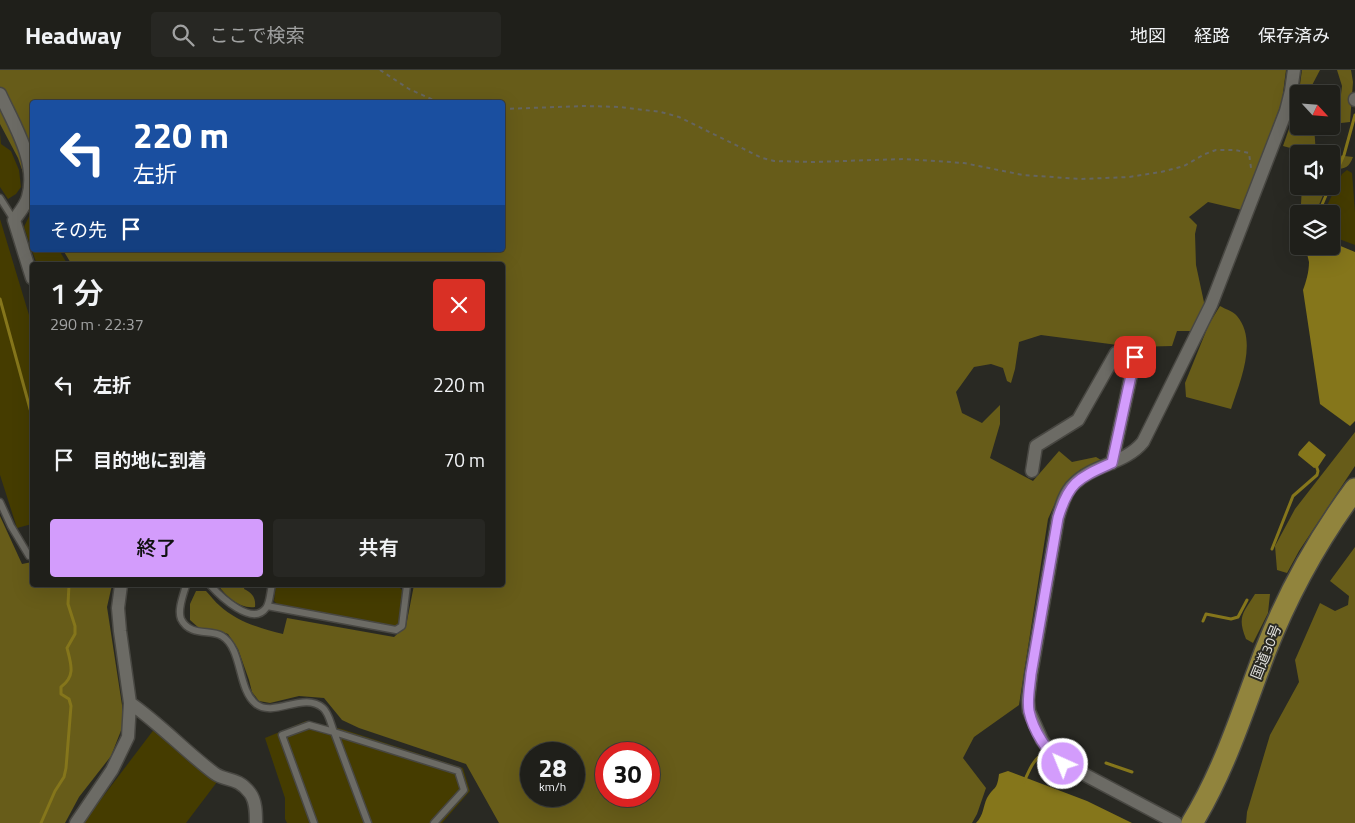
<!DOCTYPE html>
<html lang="ja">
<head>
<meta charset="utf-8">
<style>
  :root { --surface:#1f1f1a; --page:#272723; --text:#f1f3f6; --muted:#a1a2a2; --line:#3c3d39; --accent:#d39cfc }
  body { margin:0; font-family:"Titillium Web","Noto Sans JP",sans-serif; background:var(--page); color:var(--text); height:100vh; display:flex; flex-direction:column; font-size:19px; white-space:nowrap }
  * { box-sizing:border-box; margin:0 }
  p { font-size:16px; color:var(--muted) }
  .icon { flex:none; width:28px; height:28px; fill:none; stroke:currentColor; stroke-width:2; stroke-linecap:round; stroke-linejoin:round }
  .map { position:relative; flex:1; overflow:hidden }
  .panel { position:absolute; left:30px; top:192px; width:475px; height:325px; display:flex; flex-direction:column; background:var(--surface); border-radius:5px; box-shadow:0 5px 20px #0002,0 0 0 1px var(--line) }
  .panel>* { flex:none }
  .guide { position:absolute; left:30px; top:30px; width:475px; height:152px; border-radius:5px; box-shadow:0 5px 20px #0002,0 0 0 1px var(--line); background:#1a4fa0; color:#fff; overflow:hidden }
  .needle { width:32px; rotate:116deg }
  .fabs { position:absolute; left:1290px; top:15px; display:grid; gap:10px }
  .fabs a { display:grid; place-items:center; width:50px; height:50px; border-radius:5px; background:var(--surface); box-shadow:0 5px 20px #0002,0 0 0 1px var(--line); font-size:25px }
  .speed { position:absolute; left:520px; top:672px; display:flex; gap:10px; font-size:25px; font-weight:700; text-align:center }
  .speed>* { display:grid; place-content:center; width:65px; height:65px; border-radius:50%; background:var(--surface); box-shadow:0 5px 20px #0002,0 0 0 1px var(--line); line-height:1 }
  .speed small { font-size:12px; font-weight:400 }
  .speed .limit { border:8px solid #d22; background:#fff; color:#111 }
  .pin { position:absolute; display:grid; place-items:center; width:42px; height:42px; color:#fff; margin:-21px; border-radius:10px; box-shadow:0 2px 8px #0006 }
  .me { position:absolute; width:55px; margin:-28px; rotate:316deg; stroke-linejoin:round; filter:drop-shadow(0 0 4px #0008) }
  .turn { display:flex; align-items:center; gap:18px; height:105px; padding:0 20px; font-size:22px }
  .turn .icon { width:65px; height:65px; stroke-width:2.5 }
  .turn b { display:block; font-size:35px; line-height:42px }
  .then { display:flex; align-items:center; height:48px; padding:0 20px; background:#0003; gap:10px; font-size:19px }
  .round { display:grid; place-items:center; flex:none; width:52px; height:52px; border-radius:5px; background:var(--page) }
  .headline { display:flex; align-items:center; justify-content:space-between; height:85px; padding:0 20px }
  h1 { font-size:30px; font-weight:600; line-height:38px }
  .primary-button { display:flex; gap:10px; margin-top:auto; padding:10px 20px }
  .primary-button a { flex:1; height:58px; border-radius:5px; background:var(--accent); color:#111; font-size:20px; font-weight:600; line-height:58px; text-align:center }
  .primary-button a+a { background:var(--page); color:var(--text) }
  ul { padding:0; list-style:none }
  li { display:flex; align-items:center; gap:15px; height:75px; padding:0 20px }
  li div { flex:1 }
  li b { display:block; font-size:19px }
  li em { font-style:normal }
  header { display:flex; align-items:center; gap:30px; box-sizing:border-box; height:70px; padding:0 25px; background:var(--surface); border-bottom:1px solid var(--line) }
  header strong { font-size:24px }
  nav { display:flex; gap:28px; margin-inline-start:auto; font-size:18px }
  .search { width:350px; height:45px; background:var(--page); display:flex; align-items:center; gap:12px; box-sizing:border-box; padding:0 18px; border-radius:5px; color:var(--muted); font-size:19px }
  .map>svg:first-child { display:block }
</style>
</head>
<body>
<header>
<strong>Headway</strong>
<div class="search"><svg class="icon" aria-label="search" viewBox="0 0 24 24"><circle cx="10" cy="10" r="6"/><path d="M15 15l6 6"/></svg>ここで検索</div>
<nav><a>地図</a><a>経路</a><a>保存済み</a></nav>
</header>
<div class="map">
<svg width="1355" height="753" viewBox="0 0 1355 753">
  <rect width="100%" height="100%" fill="#292923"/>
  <path fill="#453c00" d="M0 63 1 74 11 81 19 100 21 117 16 124 8 129 0 117Z
    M1347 100 1352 103 1355 142V175L1331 166V144H1323L1342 104Z
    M32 140V180H59L68 195H37L24 157Z
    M0 149 32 255V454L17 458 0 405Z
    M276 515 398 516 403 521 399 554 394 556 278 535 274 531Z
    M306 651 342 659 463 698 470 721 442 753H287L285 749V728L265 668Z
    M155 658 217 712 186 753H83Z"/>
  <path fill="#675c19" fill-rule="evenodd" d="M0 0H1286L1282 31 1242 140 1208 132 1189 147 1197 155 1195 164 1196 195 1205 237 1192 261H1177L1172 276 1133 277 1041 265 1019 272 1015 299 1011 313 1007 311 1003 298 991 294 974 297 956 322 962 343 982 353 1000 335V354L990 388 1033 411 1059 381 1072 392 1096 387 1101 390 1080 400 1061 420 1048 449 1019 635 974 667 963 688 986 718 977 744 972 753H499L466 694 359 658 342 650 324 628 299 626 270 633 259 631 252 622 249 610 238 579 228 564 217 560 200 559 190 550V534L196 521H206C211 526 215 532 220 536 236 551 261 559 283 564L287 548 394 567 406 556 414 515H502V195H72L63 180H502V32H32V129L18 88 0 54ZM531 684H574V726H531ZM606 684H649V726H606Z
    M1302 0H1320L1309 21 1310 24H1299V56H1314L1316 84H1305V82L1283 76 1297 36Z
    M1337 0H1351L1353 12 1350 52 1341 53 1339 41 1342 16Z
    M1336 85 1353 87C1349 97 1346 99 1335 99L1331 106V88Z
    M1302 116H1327L1315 144H1299V176H1301V181L1295 178 1293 169 1301 134Z
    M1220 236C1225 239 1233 241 1237 246 1258 271 1240 311 1231 339L1186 327 1185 313 1209 254Z
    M1355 362V396L1299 481 1287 503 1277 500 1275 476 1295 439Z
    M0 446 22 494 32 492V515H112L107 537 122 635V658L111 686 79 727 65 753H0Z
    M1355 477V753H1246L1247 742 1270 665 1299 612 1295 590 1320 533 1335 541 1348 535 1349 526 1330 511Z
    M218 515H245L244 519C252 523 256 527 255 537 239 539 227 527 218 515Z
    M1255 524H1270L1268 543 1253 573 1246 569C1237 547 1243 543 1255 524Z"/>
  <path fill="#85761b" d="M1331 172 1355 182V351L1350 356 1320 334 1303 220C1306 212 1309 202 1309 192 1308 187 1306 182 1306 176H1331Z
    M1309 371 1326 385 1318 397 1314 398 1298 385 1299 382Z
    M1008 701 1087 731 1132 753H976C984 745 983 736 987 728 994 716 997 721 999 704Z"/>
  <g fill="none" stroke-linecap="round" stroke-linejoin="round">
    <path stroke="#85761b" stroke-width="3" d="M1331 114 1344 85 1355 45
      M1318 144 1330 116
      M0 229 32 346
      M1272 479 1293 426 1317 405 1318 401 1316 395
      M1203 551 1206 544 1231 549 1238 547 1247 530
      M1053 680 1060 677
      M1106 693 1132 702
      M1024 712C1030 699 1033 688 1047 682
      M41 753 55 721 64 707 66 698 71 636 69 629 61 624V617C76 606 71 594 67 578L75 564V556L68 534 69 515"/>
    <defs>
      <path id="service" d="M0 128 14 150
        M0 432 11 456 29 486 32 485
        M186 515C184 524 177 539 181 549 190 567 210 559 222 566 243 579 237 619 256 634 274 648 304 621 323 638 329 643 331 655 334 662L458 701 464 720 434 753
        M210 515C220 526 252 557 266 538 270 533 270 522 272 515
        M267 536 396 560 402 556 407 515
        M314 753 282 665 309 655 334 662 368 753"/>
      <path id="minor" d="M0 24C14 55 38 92 28 127 26 135 19 143 14 150L32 208
        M1355 29V30
        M1032 401 1036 376 1078 350 1116 283 1135 287 1112 393
        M130 633C160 654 185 681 214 703 226 712 237 706 250 723 256 731 256 743 256 753
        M76 753 112 700 128 667 130 633 120 561 118 538 121 515
        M1176 753 1057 690 1042 670 1029 641 1028 630 1031 605 1058 448C1061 437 1065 422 1074 414 1094 394 1125 394 1143 372L1211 235 1286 41 1291 21 1294 0"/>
      <path id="trunk" d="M1192 753C1225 699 1243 640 1265 582 1288 523 1318 469 1355 419"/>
    </defs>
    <use href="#service" stroke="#484742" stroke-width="9"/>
    <use href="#minor" stroke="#484742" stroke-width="15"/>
    <use href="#trunk" stroke="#484742" stroke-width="24"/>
    <path stroke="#656560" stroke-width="2" stroke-dasharray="4 4" stroke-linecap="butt" d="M380 0 409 19 438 32
      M502 39 585 36 620 37 661 42 679 47 762 88 774 91 813 92 904 89 964 93 1023 105 1081 109 1129 107 1161 102 1184 96 1205 84 1216 80H1235L1249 83 1251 98"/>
    <use href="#service" stroke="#6c6b65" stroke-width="6"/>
    <use href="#minor" stroke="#6c6b65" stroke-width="12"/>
    <use href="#trunk" stroke="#91843d" stroke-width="21"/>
  </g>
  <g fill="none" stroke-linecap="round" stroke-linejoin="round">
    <defs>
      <path id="route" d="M1063 694C1047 683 1033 660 1029 641 1027 629 1030 616 1031 604L1058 448C1069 411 1079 408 1112 393L1135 287"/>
    </defs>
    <use href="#route" stroke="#8965a4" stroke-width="12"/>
    <use href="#route" stroke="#d39cfc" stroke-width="9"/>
  </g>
  <g text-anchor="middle" stroke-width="4" stroke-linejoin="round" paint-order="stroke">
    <g font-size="14" fill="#e0dfdb" stroke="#292923">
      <text transform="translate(1266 582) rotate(-68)" y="5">国道30号</text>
    </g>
  </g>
</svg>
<div class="fabs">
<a><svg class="needle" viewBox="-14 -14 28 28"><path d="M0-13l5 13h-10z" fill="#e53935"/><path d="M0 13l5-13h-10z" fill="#a1a2a2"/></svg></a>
<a><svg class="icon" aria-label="sound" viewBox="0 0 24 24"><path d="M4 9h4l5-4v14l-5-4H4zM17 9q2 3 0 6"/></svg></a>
<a><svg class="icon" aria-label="layers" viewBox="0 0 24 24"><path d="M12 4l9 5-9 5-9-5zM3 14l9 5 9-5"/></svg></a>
</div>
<div class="speed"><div>28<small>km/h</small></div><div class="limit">30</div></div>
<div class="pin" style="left:1135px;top:287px;background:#d93025"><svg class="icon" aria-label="arrive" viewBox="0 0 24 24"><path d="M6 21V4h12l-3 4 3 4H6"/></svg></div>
<svg class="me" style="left:1063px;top:694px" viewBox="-20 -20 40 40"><circle r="17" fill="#d39cfc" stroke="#fff" stroke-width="3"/><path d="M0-11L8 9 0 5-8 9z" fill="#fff"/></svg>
<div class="guide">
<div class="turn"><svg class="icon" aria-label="left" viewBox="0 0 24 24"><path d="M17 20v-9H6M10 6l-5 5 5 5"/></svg><div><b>220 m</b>左折</div></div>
<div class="then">その先<svg class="icon" aria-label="arrive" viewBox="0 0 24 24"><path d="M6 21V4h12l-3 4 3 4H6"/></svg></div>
</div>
<section class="panel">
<div class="headline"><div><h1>1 分</h1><p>290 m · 22:37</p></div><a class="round" style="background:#d93025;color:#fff"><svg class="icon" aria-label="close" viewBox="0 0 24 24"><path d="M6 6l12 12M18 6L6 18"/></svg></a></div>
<ul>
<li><svg class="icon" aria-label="left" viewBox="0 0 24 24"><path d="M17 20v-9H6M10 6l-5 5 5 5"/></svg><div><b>左折</b></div><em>220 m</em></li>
<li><svg class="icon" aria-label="arrive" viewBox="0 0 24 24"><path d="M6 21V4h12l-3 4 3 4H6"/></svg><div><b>目的地に到着</b></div><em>70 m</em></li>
</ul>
<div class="primary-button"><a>終了</a><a>共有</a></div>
</section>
</div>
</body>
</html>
